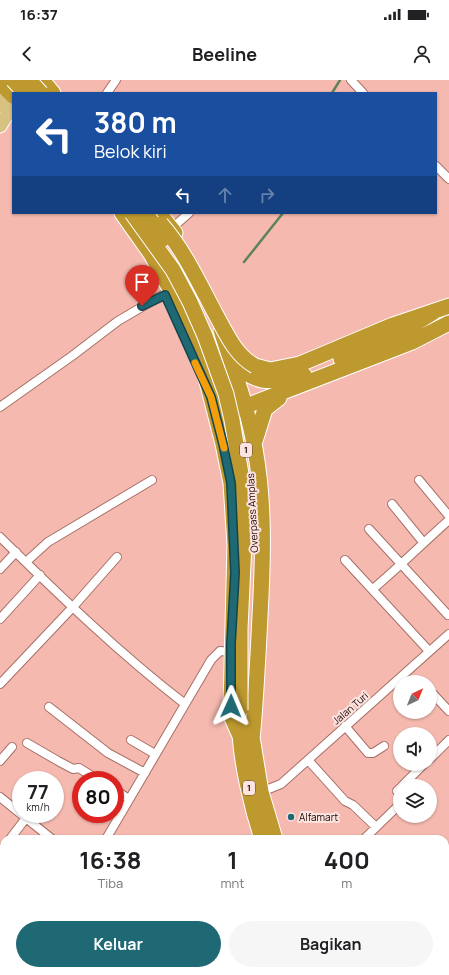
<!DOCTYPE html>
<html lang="id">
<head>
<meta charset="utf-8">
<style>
  :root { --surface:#fff; --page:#f6f6f6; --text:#202124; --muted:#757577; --accent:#1f6974 }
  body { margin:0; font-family:Manrope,sans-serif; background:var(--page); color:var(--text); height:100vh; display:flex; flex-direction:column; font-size:15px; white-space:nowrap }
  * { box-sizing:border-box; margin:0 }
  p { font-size:13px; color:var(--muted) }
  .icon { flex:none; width:22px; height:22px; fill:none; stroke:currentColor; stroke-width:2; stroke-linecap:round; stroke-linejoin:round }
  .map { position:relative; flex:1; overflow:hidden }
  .details { position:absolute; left:0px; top:755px; width:449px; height:140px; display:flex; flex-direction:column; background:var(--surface); border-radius:12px 12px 0 0; box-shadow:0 1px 3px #0004 }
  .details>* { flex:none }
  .top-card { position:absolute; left:12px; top:12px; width:425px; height:122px; border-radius:0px; box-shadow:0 1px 3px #0004; background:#1a4fa0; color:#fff; overflow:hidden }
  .needle { width:26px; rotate:43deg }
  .fabs { position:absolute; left:393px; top:595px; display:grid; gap:8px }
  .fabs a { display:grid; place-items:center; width:44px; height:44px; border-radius:50%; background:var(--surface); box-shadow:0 1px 3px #0004; font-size:20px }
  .speed { position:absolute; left:12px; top:691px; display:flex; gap:8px; font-size:20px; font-weight:700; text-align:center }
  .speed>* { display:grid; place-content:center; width:52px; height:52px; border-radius:50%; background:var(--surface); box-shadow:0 1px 3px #0004; line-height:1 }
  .speed small { font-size:10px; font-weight:400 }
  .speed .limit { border:6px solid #d22; background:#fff; color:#111 }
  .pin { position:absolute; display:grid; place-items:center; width:34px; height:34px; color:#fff; margin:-41px -17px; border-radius:50% 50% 50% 0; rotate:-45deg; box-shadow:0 0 4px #0007 }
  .pin .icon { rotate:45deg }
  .me { position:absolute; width:44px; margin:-22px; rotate:1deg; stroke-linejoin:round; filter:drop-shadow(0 0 3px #0008) }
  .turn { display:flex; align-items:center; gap:14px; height:84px; padding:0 16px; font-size:18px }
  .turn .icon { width:52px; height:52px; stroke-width:2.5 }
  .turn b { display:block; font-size:28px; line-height:34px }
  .lanes { display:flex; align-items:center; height:38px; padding:0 16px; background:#0003; justify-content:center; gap:20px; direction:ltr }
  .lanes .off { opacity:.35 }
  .eta { display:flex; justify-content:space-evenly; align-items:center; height:68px; text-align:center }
  .eta b { font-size:24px; font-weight:700; line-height:28px }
  .primary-button { display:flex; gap:8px; margin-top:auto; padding:8px 16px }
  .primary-button a { flex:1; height:46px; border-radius:24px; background:var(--accent); color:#fff; font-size:16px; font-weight:700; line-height:46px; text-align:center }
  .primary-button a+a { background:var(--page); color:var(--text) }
  .status { display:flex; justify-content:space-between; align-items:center; height:28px; padding:0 20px; background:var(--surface); direction:ltr }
  .status svg { height:11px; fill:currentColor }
  header { display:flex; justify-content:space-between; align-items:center; height:52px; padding:0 16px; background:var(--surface); font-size:18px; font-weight:700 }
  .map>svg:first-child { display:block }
</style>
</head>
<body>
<div class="status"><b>16:37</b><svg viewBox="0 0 49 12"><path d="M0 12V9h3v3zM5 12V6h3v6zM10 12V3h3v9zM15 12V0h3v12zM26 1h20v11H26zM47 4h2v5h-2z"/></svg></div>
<header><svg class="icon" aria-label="back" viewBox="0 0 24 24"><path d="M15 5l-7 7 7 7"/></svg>Beeline<svg class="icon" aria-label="person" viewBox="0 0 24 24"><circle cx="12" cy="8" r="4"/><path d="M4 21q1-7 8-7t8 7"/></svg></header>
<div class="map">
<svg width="449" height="895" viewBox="0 0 449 895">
  <rect width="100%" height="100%" fill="#f5b9af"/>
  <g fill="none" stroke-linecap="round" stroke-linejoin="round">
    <path stroke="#5d825e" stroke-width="2.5" d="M332 13 340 0
      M244 182 283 133"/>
    <defs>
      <path id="street" d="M351 0 363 13
        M107 13 116 0
        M436 86 449 99
        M172 148 189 133
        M0 327 72 276 118 241 164 214
        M419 400 449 436
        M392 424 423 462
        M369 449 448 535
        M0 457C59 515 119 573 185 624
        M345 480 429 571
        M26 482 48 462 152 400
        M0 489 16 472
        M373 509C399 487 423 463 449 440
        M0 539 40 495
        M0 604 72 528 117 477
        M433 614 449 631
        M49 627 108 673 145 693
        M345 646 368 673H373L384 666
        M131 660 155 674
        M27 663 58 681 73 689 79 688 98 700
        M430 679 449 660
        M308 680 345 721 353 725 376 747
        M0 681 12 667
        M402 706 424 684
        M400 708 397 711 400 714
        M115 710 129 719
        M261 712 281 704 449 554
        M0 717 52 759
        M10 759 26 738
        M106 759 211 580 220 571 231 572
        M364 759 400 724
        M0 772 4 767
        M0 804 4 807
        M0 878 4 881
        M19 891 26 895
        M75 891 81 895"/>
      <path id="primary" d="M0 26 13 3
        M0 46 13 25"/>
      <path id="highway" d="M42 0 53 13
        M0 3 13 16
        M122 133 151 174 177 222 205 294 223 364 231 403 235 465 231 626 232 638 240 656
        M159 133 175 153
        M221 250C233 289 248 328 255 369 265 424 263 480 260 536 258 577 256 618 252 660
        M341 279 399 254 434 232
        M233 281C256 308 273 301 304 295
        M255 286 270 290 300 284 393 245 449 226
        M236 330 412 262 449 243
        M255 361 265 329 279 318
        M240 647C240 679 252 728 262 759
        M251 651 261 712 275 759
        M331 891 333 895"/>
    </defs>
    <use href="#street" stroke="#a77067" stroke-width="10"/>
    <use href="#primary" stroke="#fff" stroke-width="15"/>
    <use href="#highway" stroke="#fff" stroke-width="17"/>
    <use href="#street" stroke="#fff" stroke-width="8"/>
    <use href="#primary" stroke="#d8c282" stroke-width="13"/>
    <use href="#highway" stroke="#be992f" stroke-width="15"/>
    <defs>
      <path id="highway-bridge" d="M13 0 25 13
        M29 0 41 13
        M132 133 173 190 190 222 205 256 226 314 232 340 241 394 244 462 240 549V630
        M146 133 163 159
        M161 144C184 170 199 203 215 233 226 253 235 275 255 286"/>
    </defs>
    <use href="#highway-bridge" stroke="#fff" stroke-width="17" stroke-linecap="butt"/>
    <use href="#highway-bridge" stroke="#be992f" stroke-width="15"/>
  </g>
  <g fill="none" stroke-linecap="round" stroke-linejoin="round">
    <defs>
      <path id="route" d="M142 226 165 215 211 317 223 364 231 403 235 493 231 563V626"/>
    </defs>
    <use href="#route" stroke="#14444b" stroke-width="10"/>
    <use href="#route" stroke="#1f6974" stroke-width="7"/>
    <path stroke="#f59e0b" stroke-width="7" d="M195 283 211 317 224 368"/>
  </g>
  <circle fill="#1f6974" stroke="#fee4e0" stroke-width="1.5" cx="291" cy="737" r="4"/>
  <g text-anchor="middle" stroke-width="4" stroke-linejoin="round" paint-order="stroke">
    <g fill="#fee4e0" stroke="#5f4947" stroke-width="1">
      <rect x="240" y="363" width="12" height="14" rx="3"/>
      <rect x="243" y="701" width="12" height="14" rx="3"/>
    </g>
    <g font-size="9" font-weight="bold" fill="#1b0705">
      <text x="246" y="373">1</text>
      <text x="249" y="711">1</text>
    </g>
    <g font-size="10" fill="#1b0705" stroke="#fee4e0">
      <text transform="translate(252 433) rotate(-93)" y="4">Overpass Amplas</text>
      <text transform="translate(350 628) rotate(-41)" y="4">Jalan Turi</text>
    </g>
    <g font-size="10" fill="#1b0705" stroke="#fee4e0" text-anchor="start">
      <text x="299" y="741">Alfamart</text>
    </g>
  </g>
</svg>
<div class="fabs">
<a><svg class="needle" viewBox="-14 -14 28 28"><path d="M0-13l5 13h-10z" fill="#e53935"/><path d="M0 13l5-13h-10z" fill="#757577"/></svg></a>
<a><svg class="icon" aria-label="sound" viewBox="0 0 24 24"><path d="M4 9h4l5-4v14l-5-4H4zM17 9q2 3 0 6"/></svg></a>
<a><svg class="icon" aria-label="layers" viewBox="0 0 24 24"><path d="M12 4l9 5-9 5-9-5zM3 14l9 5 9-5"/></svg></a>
</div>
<div class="speed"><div>77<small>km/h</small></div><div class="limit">80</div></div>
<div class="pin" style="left:142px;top:226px;background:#d93025"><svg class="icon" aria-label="arrive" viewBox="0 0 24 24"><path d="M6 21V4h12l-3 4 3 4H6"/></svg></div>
<svg class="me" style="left:231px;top:626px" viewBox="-20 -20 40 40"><path d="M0-17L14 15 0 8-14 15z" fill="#1f6974" stroke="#fff" stroke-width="4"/></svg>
<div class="top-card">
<div class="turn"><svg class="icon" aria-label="left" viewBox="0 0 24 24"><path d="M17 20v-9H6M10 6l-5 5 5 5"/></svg><div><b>380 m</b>Belok kiri</div></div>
<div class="lanes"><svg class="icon" aria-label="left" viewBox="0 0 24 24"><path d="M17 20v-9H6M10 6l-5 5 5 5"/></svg><svg class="icon off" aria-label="ahead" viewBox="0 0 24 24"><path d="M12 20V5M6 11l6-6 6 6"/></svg><svg class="icon off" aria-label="right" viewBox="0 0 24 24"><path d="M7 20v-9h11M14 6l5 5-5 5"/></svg></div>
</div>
<section class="details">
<div class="eta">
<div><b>16:38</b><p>Tiba</p></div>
<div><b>1</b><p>mnt</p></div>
<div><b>400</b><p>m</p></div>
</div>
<div class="primary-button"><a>Keluar</a><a>Bagikan</a></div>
</section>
</div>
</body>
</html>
